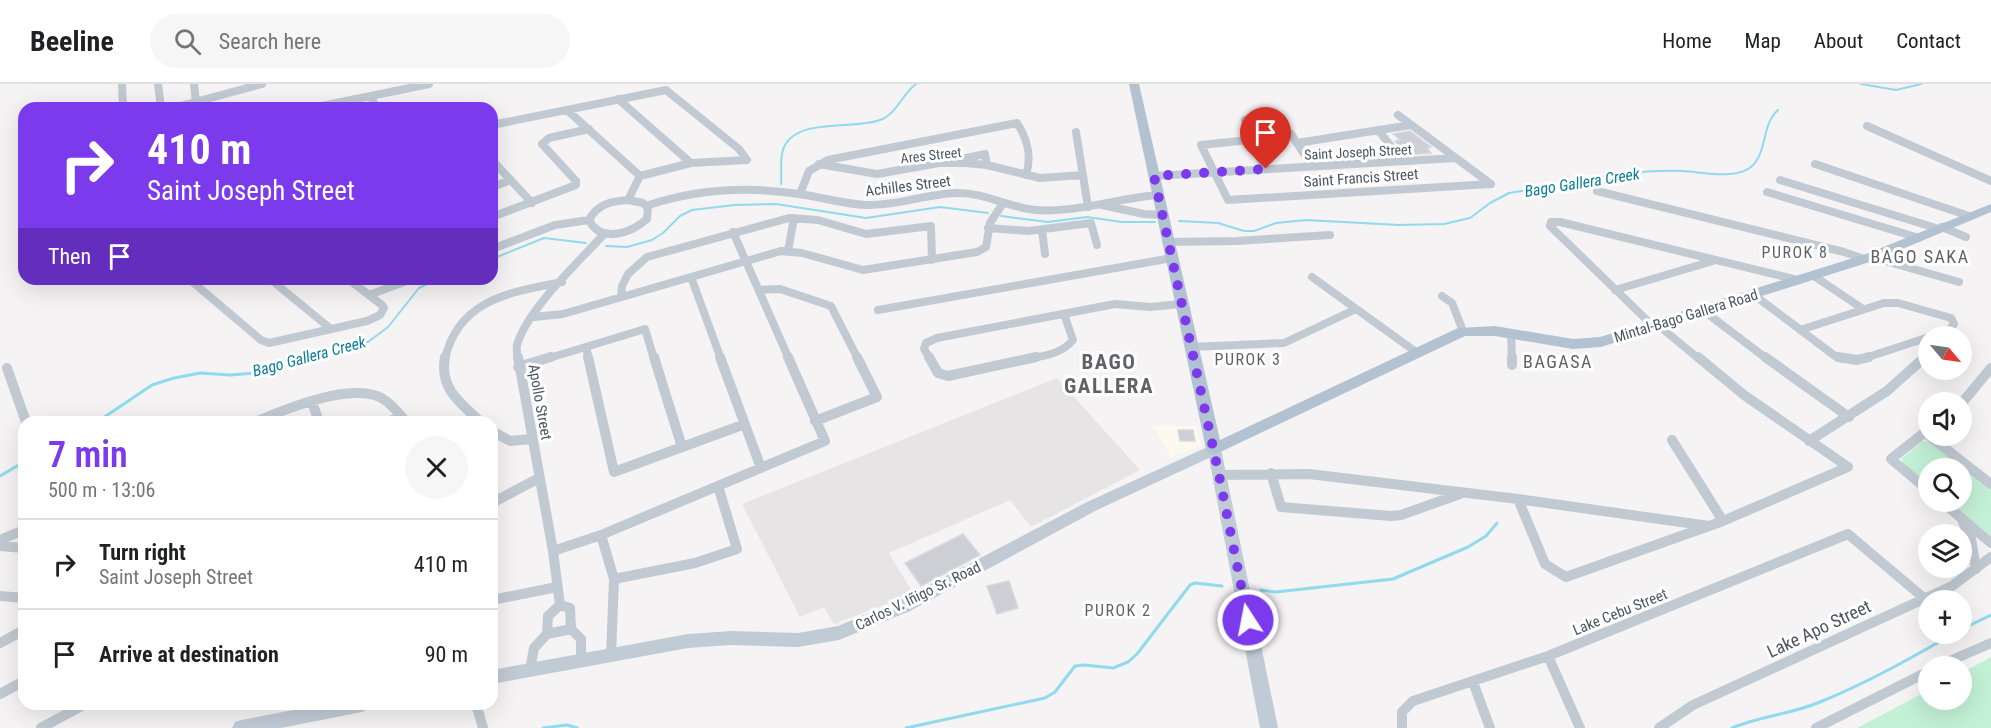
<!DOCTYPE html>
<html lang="en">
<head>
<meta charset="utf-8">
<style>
  :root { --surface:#fff; --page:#f6f6f6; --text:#202124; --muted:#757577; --line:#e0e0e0; --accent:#7c3aed }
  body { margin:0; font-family:"Roboto Condensed",sans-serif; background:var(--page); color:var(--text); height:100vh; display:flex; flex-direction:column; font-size:22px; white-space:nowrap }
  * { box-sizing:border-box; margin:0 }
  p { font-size:20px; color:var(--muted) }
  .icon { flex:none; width:33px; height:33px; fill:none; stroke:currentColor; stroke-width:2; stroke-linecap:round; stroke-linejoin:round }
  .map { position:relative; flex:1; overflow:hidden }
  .drawer { position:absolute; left:18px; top:332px; width:480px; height:294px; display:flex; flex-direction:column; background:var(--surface); border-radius:18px; box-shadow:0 6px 24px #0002 }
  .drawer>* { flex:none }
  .banner { position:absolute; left:18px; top:18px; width:480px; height:183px; border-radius:18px; box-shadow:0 6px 24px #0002; background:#7c3aed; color:#fff; overflow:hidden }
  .needle { width:39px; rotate:119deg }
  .tools { position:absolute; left:1918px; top:242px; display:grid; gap:12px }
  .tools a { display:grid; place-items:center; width:54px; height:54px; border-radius:50%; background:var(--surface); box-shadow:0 6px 24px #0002; font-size:30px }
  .pin { position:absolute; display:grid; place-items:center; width:51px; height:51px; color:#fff; margin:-62px -26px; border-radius:50% 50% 50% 0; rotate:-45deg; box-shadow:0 0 6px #0007 }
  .pin .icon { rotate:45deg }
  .me { position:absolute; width:66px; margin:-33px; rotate:349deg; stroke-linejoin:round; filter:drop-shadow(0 0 4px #0008) }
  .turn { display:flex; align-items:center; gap:21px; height:126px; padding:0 30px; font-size:27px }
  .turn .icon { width:78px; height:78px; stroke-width:2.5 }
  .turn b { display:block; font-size:42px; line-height:51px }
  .then { display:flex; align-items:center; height:57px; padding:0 30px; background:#0003; gap:12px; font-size:22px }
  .round { display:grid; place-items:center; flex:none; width:63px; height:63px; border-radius:32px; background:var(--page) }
  .overview { display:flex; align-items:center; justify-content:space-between; height:102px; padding:0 30px }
  h1 { font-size:36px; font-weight:600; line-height:45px; color:var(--accent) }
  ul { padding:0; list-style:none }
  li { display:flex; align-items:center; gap:18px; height:90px; padding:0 30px; border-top:2px solid var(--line) }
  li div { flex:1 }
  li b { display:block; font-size:22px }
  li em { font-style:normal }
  header { display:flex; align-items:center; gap:36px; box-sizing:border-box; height:84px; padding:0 30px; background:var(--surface); border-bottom:2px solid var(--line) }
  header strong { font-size:28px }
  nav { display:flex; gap:33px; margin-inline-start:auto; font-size:21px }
  .search { width:420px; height:54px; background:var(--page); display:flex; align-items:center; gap:15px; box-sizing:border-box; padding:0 21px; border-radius:33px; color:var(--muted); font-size:22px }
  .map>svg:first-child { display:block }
</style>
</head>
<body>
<header>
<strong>Beeline</strong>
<div class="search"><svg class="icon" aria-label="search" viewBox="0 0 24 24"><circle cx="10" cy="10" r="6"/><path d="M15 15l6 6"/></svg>Search here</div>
<nav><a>Home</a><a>Map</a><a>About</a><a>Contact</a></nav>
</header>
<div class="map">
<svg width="1991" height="644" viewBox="0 0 1991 644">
  <rect width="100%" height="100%" fill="#f5f3f3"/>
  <path fill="#fdf9ef" d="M1153 342H1197L1201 362 1171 373Z"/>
  <path fill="#e6e4e5" d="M1057 294 1140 386 1031 443 1010 416 889 469 913 509 907 512 834 540 824 523 800 533 742 420Z"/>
  <path fill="#c3f1d5" d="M1923 357 1930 358 1991 404V452L1947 417H1962V384H1929V402L1903 380 1902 374Z
    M1991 573V644H1857L1929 606V615H1962V589Z"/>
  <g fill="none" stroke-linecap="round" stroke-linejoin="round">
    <path stroke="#90daee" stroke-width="2" d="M1861 0 1896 6 1921 0
      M781 100C782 88 779 74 784 63 798 33 854 46 880 36 897 30 902 10 916 0
      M1001 132 1048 138 1087 133 1122 138H1155
      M1179 137 1218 139 1244 147H1254L1276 139 1306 136 1399 141 1444 140 1470 134 1490 119 1509 109C1564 101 1629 84 1683 87 1702 88 1735 96 1751 83 1768 68 1761 41 1778 26
      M606 162 627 163 652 156 663 149 680 132 692 126 735 121 776 120 866 134 940 123 988 129
      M492 175 544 154 586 159
      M308 275 368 258 388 243 419 204 437 195"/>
    <path stroke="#90daee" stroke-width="3" d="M97 338 152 301 174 294 200 289 230 291 257 289 314 273
      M0 392 24 378
      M1261 506 1276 508 1393 495 1468 463 1486 452 1497 439
      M1962 545 1991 531
      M543 644 567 641 577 644
      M906 644 1045 614 1055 608 1075 582 1085 581 1113 584 1128 578 1137 570 1190 501 1195 499 1222 502
      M1732 644C1760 632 1792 630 1820 618 1867 599 1911 574 1955 549"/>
  </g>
  <path fill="#cdcfd5" stroke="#d7d9de" stroke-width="1.5" d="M1410 47 1431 63 1427 64 1431 69 1406 71 1395 57 1400 56 1393 50Z
    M1178 346H1193L1195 357H1180Z
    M963 450 980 471 921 502 905 479Z
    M1009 497 1018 524 997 530 987 502Z"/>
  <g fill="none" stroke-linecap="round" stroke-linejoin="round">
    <path stroke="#c1cad2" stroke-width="8" d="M122 0 123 24
      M158 0 161 24
      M194 0 196 19
      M371 12 376 24
      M618 15 691 79
      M173 24 262 0
      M312 24 429 0
      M567 26 640 92
      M1398 31 1491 100
      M1245 36 1254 50 1249 56
      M492 41 666 6 739 65 747 76 691 79 640 92
      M1867 42 1991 97
      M1378 46 1403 77
      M1076 48 1088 123
      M1291 50 1312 82
      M1249 56 1201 61 1228 116 1491 100
      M1249 56 1266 85
      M1297 59 1411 41
      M492 76 532 119
      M957 76 985 70 987 81
      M819 80 877 90 939 79H965L987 81 1040 94 1083 91
      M1815 80 1969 132
      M1154 92 1456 74
      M1780 96 1939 145
      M492 103 511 96
      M1597 107 1844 168 1864 175
      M1767 108 1919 154
      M800 110 809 87 828 76 1017 39C1028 56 1032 72 1026 91
      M628 116 643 119 648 124 647 135C631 149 601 160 589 136 597 120 612 117 628 116Z
      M628 116 640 92
      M1102 121 1144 130 1162 131
      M646 122C696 105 747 102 799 110 821 113 843 120 866 121 897 122 926 110 956 109 984 108 1009 124 1036 126 1077 129 1118 114 1158 111
      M492 133 576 101V97L542 60 549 54 589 45
      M1942 143 1966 153
      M988 144 1028 147 1091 139 1097 161
      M1042 146 1045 170
      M733 148 789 275
      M1169 158 1236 157 1330 151
      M492 165 555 141 589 136
      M788 167 794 134
      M1871 173 1959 198
      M1814 192 1863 225
      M691 193 721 275
      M1312 193 1416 268
      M189 195 261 256 269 259 367 237 380 231 384 224 382 221 348 195
      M270 195 331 245
      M759 206 780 205 831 222 858 275
      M1615 206 1713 177
      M369 211 412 195
      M1754 211 1835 272 1843 275
      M1442 212 1452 219 1463 247
      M621 213 622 202 628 190 647 173 789 134 818 136 866 150 931 142 932 176
      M878 226 1172 174
      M1704 227 1767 275
      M534 233 563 230 781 167 802 169 863 186 977 168 986 163 990 139 1003 119
      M1658 241 1699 275
      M1653 242 1550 142 1551 138H1560L1798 196
      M1800 246 1884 219H1898L1951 234 1954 240 1944 252
      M1511 250 1512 275
      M586 263 589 275
      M1191 263 1284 259 1356 225
      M445 275C458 215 512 208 562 198
      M518 275C517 270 516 265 517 261 527 225 580 177 605 149
      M546 275 645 245 654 275
      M930 275 924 265 926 259 937 254 1115 220 1150 223 1181 220
      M1029 275C1047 271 1061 270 1073 256L1064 230
      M1862 275 1929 253
      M1924 275 1929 269"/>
    <path stroke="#c1cad2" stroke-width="10" d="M445 273C439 304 460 319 481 338
      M518 273 553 467 560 521
      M588 273 614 388 745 340
      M654 273 682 363
      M720 273 761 384
      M929 273 938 289 948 292 1036 273
      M1512 273V281
      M1698 273 1744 311 1848 383
      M1765 273 1849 333
      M1838 273 1857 276 1869 273
      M518 283 551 273
      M7 284 26 338
      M312 318 319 338
      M1962 319 1991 284
      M815 337 877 313 857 273
      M255 338C286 325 341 302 374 311 387 314 398 328 406 338
      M388 338 401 332
      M1929 345 1891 375 1929 407
      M492 347 510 357 531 355
      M1924 348 1991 400
      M1672 356 1723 437
      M1809 357 1887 307 1925 273
      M1271 389 1281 423 1391 432 1401 431 1460 410
      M1219 391 1309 390 1518 415 1709 442
      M1518 415 1545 480 1566 493 1723 437 1848 383
      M1941 417 1991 459
      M492 419 539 394
      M1963 438 1971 455 1976 485
      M601 451 614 495 611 571
      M0 456 24 446
      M0 462 24 464
      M553 467 601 451 825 357 788 273
      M614 495 695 479 737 465 718 402
      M0 512 24 514
      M492 516 557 503
      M571 545 581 555V576
      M547 550 571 545
      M0 559 24 546
      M1548 572 1580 644
      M1938 582 1991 559
      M530 586 534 564 547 550 548 532 560 521 570 524 571 545
      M1473 598 1490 644
      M0 610 24 597
      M476 620 483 644
      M41 644 85 620
      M1402 644V628L1413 617 1548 572 1848 450 1925 515
      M1659 644 1693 621 1952 502 1991 473
      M1816 644 1929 587"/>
    <path fill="#c1cbd6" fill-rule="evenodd" d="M1214 360 1219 361 1221 365 1278 644H1260L1209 374 1097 426 910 527 839 556 798 563 731 561 688 564 492 600V586L688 550 731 547 798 549 838 542 898 517 1087 418Z
      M325 620H371L368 625 362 628 281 644H232L235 638 241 636Z"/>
    <path fill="#b3c2d1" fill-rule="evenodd" d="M1129 0H1139L1220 356 1458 244 1495 242 1573 255 1600 253 1866 170 1991 120V128L1876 176 1601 263 1573 265 1495 252H1465L1214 371 1208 369 1206 365Z"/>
  </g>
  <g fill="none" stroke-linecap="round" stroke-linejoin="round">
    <path stroke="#7c3aed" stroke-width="10" stroke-dasharray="0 18" d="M1248 536 1219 391 1154 92 1266 85"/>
  </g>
  <g text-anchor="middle" stroke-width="6" stroke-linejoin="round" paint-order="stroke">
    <g font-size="14" fill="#4a5661" stroke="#fff">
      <text transform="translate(1358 68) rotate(-3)" y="5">Saint Joseph Street</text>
      <text transform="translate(931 71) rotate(-6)" y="5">Ares Street</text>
    </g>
    <g font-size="15" fill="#4a5661" stroke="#fff">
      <text transform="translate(1361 94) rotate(-4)" y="5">Saint Francis Street</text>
      <text transform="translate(908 102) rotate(-7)" y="5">Achilles Street</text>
      <text transform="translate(1686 232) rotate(-17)" y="5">Mintal-Bago Gallera Road</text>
      <text transform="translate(540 318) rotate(80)" y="5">Apollo Street</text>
      <text transform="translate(918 512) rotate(-26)" y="5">Carlos V. Iñigo Sr. Road</text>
      <text transform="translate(1620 528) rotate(-22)" y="5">Lake Cebu Street</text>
    </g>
    <g font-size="16" font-style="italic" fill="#0c7c9b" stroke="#fff">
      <text transform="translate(1582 98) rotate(-9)" y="6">Bago Gallera Creek</text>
      <text transform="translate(309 272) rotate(-15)" y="6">Bago Gallera Creek</text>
    </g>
    <g font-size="16" letter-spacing="1.5" fill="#5f6368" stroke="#fff">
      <text x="1795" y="174">PUROK 8</text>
      <text x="1248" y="281">PUROK 3</text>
      <text x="1118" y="532">PUROK 2</text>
    </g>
    <g font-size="18" letter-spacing="1.5" fill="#5f6368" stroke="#fff">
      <text x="1920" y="179">BAGO SAKA</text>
      <text x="1558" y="284">BAGASA</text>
    </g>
    <g font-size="18" fill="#4a5661" stroke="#fff">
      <text transform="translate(1819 545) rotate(-25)" y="6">Lake Apo Street</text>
    </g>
    <g font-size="21" font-weight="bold" letter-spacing="1.5" fill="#5f6368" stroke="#fff">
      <text x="1109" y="285">BAGO<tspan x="1109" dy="24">GALLERA</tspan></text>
    </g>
  </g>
</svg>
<div class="tools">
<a><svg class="needle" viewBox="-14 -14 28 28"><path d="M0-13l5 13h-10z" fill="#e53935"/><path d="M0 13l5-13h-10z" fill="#757577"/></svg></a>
<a><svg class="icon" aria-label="sound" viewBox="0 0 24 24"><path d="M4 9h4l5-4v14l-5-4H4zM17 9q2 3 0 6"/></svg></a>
<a><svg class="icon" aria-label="search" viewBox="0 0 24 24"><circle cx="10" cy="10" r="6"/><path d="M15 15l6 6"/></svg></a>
<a><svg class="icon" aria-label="layers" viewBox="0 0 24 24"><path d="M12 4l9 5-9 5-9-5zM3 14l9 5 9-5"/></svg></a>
<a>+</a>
<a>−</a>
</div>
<div class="pin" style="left:1266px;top:85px;background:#d93025"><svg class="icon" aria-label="arrive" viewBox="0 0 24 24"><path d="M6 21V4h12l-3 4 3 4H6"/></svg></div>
<svg class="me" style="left:1248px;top:536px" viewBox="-20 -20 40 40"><circle r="17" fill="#7c3aed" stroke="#fff" stroke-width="3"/><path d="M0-11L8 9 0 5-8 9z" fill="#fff"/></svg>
<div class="banner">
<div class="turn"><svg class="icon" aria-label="right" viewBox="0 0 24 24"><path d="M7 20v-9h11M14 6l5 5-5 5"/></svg><div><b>410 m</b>Saint Joseph Street</div></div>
<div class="then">Then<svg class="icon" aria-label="arrive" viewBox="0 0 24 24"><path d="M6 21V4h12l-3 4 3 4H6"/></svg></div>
</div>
<section class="drawer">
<div class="overview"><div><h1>7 min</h1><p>500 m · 13:06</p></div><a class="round"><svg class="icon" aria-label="close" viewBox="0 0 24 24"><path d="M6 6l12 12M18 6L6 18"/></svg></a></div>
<ul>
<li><svg class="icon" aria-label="right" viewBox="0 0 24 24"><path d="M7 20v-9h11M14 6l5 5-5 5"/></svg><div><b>Turn right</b><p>Saint Joseph Street</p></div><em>410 m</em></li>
<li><svg class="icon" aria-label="arrive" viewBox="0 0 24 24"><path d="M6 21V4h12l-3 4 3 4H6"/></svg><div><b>Arrive at destination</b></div><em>90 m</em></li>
</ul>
</section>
</div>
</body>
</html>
